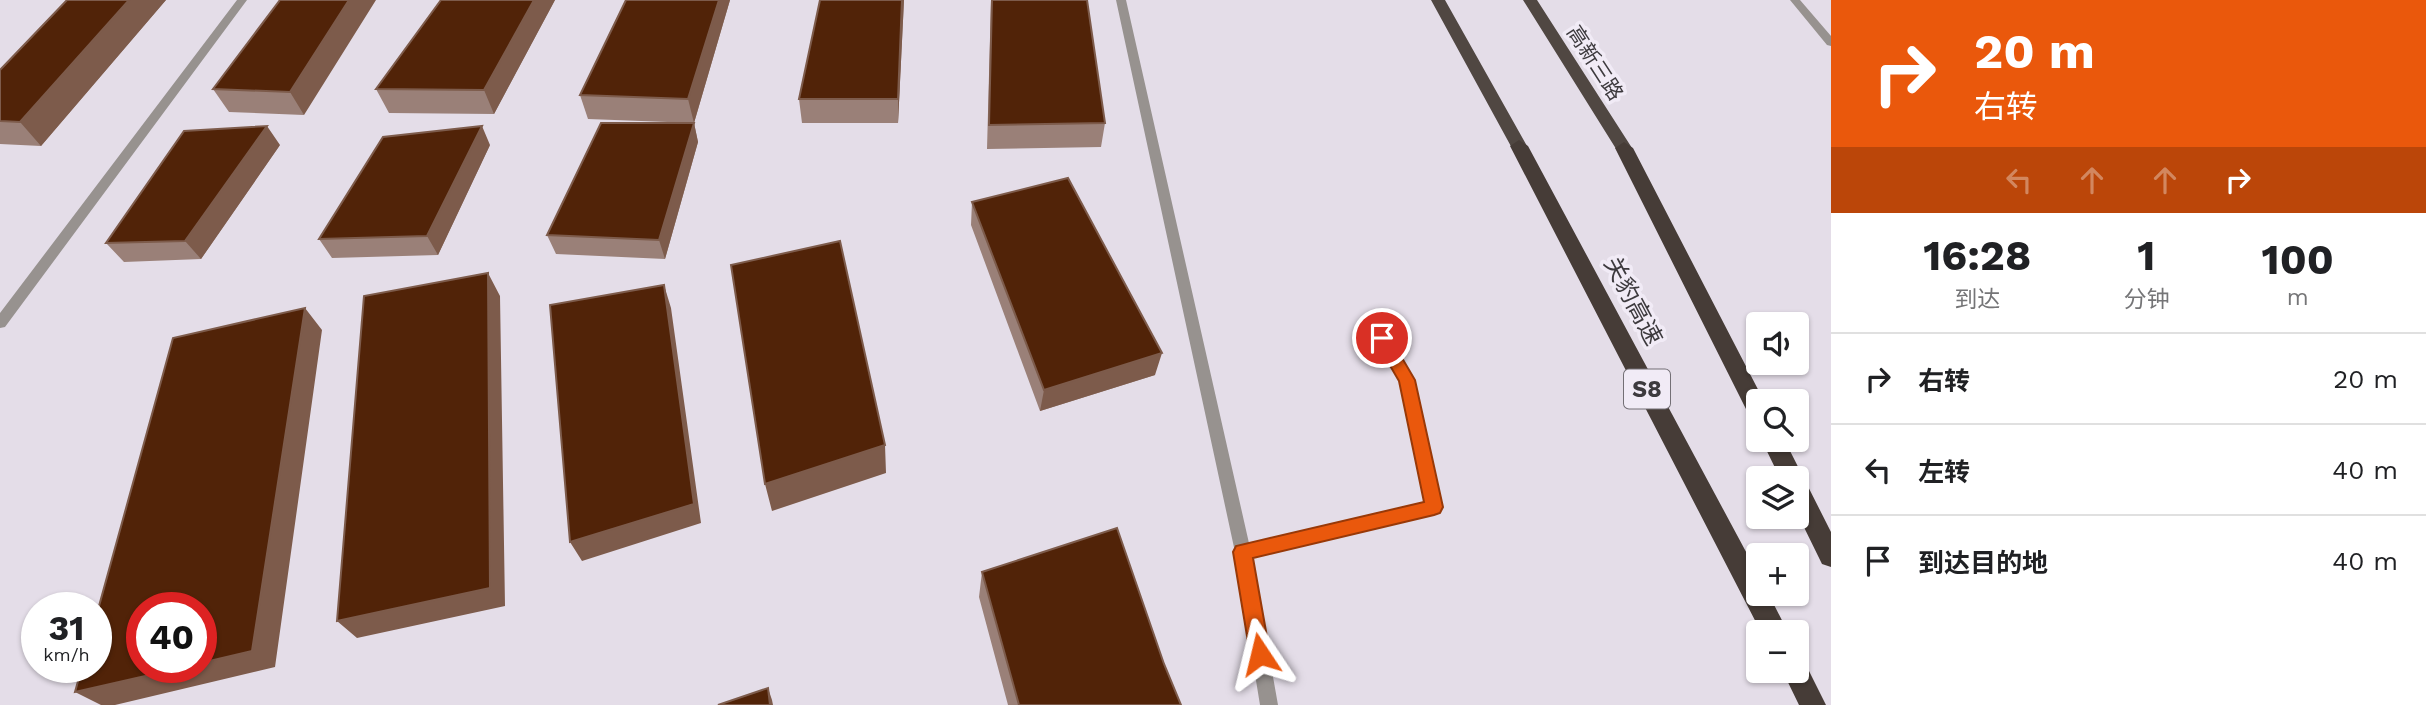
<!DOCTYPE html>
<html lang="zh">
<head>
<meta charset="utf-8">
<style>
  :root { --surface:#fff; --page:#f2f2f2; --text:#202124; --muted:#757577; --line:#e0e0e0 }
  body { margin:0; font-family:"Work Sans","Noto Sans SC",sans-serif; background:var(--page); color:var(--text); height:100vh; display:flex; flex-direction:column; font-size:26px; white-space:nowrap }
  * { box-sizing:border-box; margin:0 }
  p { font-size:23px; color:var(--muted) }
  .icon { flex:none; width:38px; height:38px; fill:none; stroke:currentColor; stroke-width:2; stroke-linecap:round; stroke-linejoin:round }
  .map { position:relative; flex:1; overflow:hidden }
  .panel { display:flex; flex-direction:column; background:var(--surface); width:595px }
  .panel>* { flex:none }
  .guide { background:#ea580c; color:#fff; overflow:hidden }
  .tools { position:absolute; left:1746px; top:312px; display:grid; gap:14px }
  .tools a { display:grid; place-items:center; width:63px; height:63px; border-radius:7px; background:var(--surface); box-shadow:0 2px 5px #0004; font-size:35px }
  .speed { position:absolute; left:21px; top:592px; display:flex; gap:14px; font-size:35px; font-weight:700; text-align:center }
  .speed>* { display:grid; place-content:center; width:91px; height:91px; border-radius:50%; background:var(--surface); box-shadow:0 2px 5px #0004; line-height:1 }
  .speed small { font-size:18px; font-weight:400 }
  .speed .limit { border:10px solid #d22; background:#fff; color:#111 }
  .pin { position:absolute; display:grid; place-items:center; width:60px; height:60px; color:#fff; margin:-30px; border:4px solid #fff; border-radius:50%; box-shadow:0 2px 7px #0007 }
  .me { position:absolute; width:77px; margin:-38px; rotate:350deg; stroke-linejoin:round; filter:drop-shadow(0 0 5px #0008) }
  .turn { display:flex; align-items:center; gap:24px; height:147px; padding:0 28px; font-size:32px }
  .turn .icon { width:91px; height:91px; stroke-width:2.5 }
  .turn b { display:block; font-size:49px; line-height:60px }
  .lanes { display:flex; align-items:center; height:66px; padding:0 28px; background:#0003; justify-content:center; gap:35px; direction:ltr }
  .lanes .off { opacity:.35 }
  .eta { display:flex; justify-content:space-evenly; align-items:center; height:119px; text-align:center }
  .eta b { font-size:42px; font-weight:700; line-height:49px }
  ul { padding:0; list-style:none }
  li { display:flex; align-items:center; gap:21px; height:91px; padding:0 28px; border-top:2px solid var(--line) }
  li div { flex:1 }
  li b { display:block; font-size:26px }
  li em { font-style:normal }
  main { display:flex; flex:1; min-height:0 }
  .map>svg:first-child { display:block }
</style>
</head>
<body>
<main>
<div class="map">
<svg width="1831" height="705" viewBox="0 0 1831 705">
  <rect width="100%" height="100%" fill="#e4dde8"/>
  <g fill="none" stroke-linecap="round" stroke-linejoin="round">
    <path fill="#97928f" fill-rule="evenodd" d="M1382 333 1387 334 1414 380 1442 507 1440 512 1243 559 1237 557 1235 552 1237 547 1243 545 1425 502 1400 381 1375 338 1377 334Z"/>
    <path fill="#97928f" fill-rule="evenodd" d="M237 0H247L5 327 0 328V313Z
      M1116 0H1126L1251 552 1278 705H1260L1235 552Z
      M1790 0H1800L1831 36V46L1827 45Z"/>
    <path fill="#504742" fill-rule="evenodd" d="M1431 0H1445L1527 146 1525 150H1513Z
      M1523 0H1537L1632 148 1630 152H1618Z"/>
    <path fill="#463c37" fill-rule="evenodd" d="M1519 140 1528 146 1759 576V593H1768L1788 632H1761L1510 146Z
      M1624 142 1633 148 1764 401H1759V422L1751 419 1615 148Z
      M1761 439H1784L1831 532V567L1822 564 1797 513V478H1780Z
      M1797 658 1804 661 1826 705H1799L1782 670H1797Z"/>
  </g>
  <path fill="#9a8078" d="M67 0H166L41 146 0 144V70Z
    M280 0 304 115 229 112 213 89Z
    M441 0H555L494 114 389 113 376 89Z
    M626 0H730L694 123 588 119 580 95Z
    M820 0H904L898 123H802L799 99Z
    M991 0H1087L1105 123 1101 147 987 149Z
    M694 123 698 142 665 259 556 254 547 235Z
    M280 145 201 259 124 262 106 243Z
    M490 145 438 255 332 258 319 239Z
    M972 202 1155 375 1040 411 971 225Z
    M982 572 1164 664 1181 705H1008L979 597Z"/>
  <path fill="#7d5b4b" d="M129 0H166L41 146 20 122Z
    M349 0H376L304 115 290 92Z
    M534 0H555L494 114 484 90Z
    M719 0H730L694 123 688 99Z
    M902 0H904L898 123V99Z
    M694 123 698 142 665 259 659 240Z
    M267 126 280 145 201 259 185 241Z
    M482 126 490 145 438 255 427 236Z
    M488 273 500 296 505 606 357 638 337 621Z
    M664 285 671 308 701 523 582 561 570 542Z
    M305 308 322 330 275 667 115 705H101L75 692 185 667H201V663Z
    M1162 353 1155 375 1040 411 1044 390Z
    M885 445 886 473 772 511 765 484Z
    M768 688 772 700 773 705H770Z"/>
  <path fill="#512308" stroke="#7d5b4b" stroke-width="2" d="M67 0H129L20 122 0 121V70Z
    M280 0H349L290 92 213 89Z
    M441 0H534L484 90 376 89Z
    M626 0H719L688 99 580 95Z
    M820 0H902L898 99H799Z
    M992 0H1087L1105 123 989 125Z
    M601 123H694L659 240 547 235Z
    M267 126 185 241 106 243 184 131Z
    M482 126 427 236 319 239 383 137Z
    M1068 178 1162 353 1044 390 972 202Z
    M840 241 885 445 765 484 731 265Z
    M488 273 490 588 337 621 364 296Z
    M664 285 694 504 570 542 550 305Z
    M305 308 252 651 201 663V607H142V667H185L75 692 82 667H96V617L173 338Z
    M1117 528 1164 664 1181 705H1019L982 572Z
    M768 688 770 705H718Z"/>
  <path fill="#ea580c" stroke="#983908" stroke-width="2" d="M1382 332 1388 334 1415 380 1443 507 1440 513 1434 515 1253 558 1270 654 1267 661 1260 664 1253 661 1250 654 1233 552 1236 546 1424 502 1399 381 1374 338Z"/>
  <g text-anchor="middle" stroke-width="7" stroke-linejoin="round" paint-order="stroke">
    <g font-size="21" fill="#3d3a3e" stroke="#f1ebf6">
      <text transform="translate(1595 63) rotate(57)" y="7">高新三路</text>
    </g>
    <rect fill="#f1ebf6" stroke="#736f75" stroke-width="2" x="1624" y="369.5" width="46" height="39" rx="5"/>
    <g font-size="23" font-weight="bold" fill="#3d3a3e">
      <text x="1647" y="397">S8</text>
    </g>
    <g font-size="24" fill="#3d3a3e" stroke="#f1ebf6">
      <text transform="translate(1633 301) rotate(62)" y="8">关豹高速</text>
    </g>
  </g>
</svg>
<div class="tools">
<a><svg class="icon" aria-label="sound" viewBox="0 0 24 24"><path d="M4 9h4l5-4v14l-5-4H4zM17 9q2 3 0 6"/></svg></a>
<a><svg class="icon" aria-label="search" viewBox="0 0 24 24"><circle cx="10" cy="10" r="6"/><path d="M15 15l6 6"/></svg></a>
<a><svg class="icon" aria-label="layers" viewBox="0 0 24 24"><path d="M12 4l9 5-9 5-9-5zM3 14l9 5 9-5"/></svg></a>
<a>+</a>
<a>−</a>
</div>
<div class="speed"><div>31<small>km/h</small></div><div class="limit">40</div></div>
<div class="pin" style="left:1382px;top:338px;background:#d93025"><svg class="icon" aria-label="arrive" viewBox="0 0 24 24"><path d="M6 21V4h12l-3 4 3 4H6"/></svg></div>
<svg class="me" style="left:1260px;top:654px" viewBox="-20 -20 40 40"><path d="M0-17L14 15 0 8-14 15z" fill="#ea580c" stroke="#fff" stroke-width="4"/></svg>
</div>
<section class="panel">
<div class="guide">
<div class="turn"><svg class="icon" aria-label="right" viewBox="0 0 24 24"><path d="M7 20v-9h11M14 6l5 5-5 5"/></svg><div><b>20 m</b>右转</div></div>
<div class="lanes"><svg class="icon off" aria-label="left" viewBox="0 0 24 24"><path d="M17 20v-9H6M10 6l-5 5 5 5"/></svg><svg class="icon off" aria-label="ahead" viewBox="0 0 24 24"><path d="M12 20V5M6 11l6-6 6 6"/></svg><svg class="icon off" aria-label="ahead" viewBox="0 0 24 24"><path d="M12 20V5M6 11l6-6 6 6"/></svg><svg class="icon" aria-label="right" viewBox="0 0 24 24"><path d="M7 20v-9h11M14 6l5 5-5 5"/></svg></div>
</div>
<div class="eta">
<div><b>16:28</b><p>到达</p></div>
<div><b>1</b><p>分钟</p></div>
<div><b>100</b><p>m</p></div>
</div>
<ul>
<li><svg class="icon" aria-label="right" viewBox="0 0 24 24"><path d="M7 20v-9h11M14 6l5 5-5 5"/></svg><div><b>右转</b></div><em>20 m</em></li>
<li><svg class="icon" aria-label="left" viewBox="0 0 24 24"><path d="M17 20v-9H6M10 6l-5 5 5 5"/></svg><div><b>左转</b></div><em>40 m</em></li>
<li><svg class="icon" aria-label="arrive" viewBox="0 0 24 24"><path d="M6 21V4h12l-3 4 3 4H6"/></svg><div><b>到达目的地</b></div><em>40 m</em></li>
</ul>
</section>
</main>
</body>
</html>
